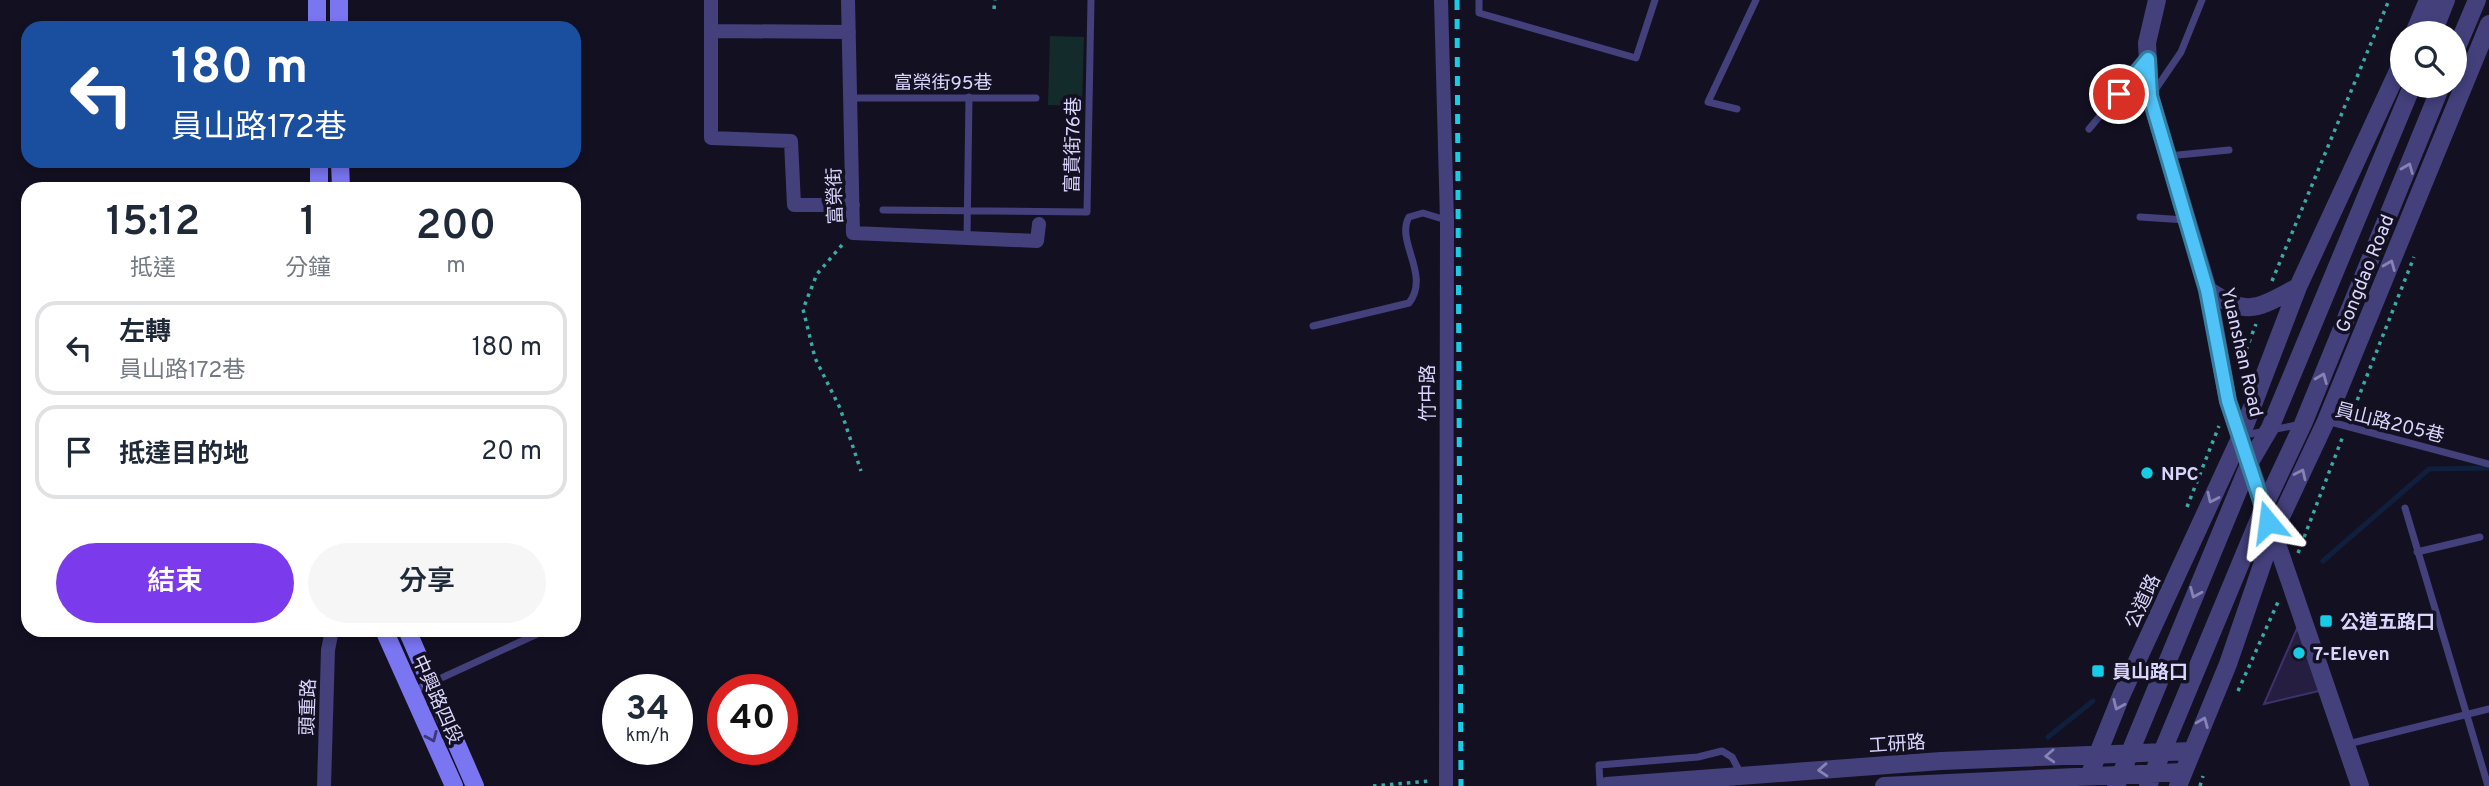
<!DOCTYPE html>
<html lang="zh-TW">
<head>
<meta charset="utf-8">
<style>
  :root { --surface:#fff; --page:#f6f6f7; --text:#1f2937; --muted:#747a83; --line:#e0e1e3; --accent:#7c3aed }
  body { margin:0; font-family:Overpass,"Noto Sans TC",sans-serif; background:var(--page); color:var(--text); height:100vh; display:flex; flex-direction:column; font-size:26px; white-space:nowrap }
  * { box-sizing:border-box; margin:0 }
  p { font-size:23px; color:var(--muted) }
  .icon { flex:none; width:38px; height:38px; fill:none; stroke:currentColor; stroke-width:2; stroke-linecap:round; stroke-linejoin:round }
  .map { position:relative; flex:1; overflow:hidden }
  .panel { position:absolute; left:21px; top:182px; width:560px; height:455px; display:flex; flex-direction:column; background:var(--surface); border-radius:21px; box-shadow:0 4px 10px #0003 }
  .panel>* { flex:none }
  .banner { position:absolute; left:21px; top:21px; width:560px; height:147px; border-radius:21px; box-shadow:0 4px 10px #0003; background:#1a4fa0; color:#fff; overflow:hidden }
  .buttons { position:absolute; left:2390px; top:21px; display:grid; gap:14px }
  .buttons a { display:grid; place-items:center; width:77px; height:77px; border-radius:50%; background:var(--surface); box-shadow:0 4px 10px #0003; font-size:35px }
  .speed { position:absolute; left:602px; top:674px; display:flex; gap:14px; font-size:35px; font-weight:700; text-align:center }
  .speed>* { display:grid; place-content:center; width:91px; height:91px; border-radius:50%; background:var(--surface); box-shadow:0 4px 10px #0003; line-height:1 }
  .speed small { font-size:18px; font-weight:400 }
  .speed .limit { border:10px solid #d22; background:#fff; color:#111 }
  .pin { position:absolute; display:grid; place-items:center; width:60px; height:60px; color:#fff; margin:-30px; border:4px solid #fff; border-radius:50%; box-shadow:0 2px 7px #0007 }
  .me { position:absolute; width:77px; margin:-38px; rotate:344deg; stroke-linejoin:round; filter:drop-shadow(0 0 5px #0008) }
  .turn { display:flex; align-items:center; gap:24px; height:147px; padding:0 35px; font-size:32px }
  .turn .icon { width:91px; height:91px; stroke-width:2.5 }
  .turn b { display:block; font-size:49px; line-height:60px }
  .eta { display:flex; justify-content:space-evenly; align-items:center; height:119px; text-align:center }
  .eta b { font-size:42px; font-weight:600; line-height:49px }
  .cta { display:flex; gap:14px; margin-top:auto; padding:14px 35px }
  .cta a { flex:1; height:80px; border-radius:42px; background:var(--accent); color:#fff; font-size:28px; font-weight:600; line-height:80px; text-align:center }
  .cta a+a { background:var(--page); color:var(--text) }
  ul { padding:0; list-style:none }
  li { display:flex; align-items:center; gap:21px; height:94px; margin:0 14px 10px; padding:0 21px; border:4px solid var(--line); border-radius:21px }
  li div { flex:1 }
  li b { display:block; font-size:26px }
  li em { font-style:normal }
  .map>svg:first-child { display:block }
</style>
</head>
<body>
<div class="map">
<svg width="2489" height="786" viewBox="0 0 2489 786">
  <rect width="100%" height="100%" fill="#131022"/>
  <path fill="#142b2b" d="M1050 36 1084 37 1082 106 1048 105Z"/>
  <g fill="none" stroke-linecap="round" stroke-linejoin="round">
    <path stroke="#0f1f3c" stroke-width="5" d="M2323 561 2429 469 2489 468
      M2048 737 2093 701"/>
  </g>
  <path fill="#261e41" stroke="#3e326b" stroke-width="2" d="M2302 617 2323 690 2264 704Z"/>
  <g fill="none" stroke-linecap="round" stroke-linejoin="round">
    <path stroke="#3ba9a4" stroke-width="3.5" stroke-dasharray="3.5 5" stroke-linecap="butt" d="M994 9 995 0
      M842 245 817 274 803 309 815 358 840 408 861 471
      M2272 281 2389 0
      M2240 366 2256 324
      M2351 416 2414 257
      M2187 507 2219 426
      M2298 553 2343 436
      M2238 691 2278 602
      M1373 786 1430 781
      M2200 786 2203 776"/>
    <path stroke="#43407c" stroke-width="7" d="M1479 0V13L1636 58 1655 0
      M2153 93 2181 52 2202 0
      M850 98H1036
      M1737 109 1708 102 1756 0
      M2089 129 2145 62
      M2168 156 2229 150
      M883 210 1087 212 1091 0
      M2140 217 2186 220
      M967 238 969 97
      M1313 326 1409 303C1431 275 1395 241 1409 217L1423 213 1446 220
      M2327 421 2489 464
      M2245 435 2302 424
      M2405 508 2488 786
      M2417 552 2480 537
      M413 691 546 630
      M2348 744 2489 709
      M1600 786 1599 765 1698 757 1722 751 1732 757 1742 776"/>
    <path stroke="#43407c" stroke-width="14" d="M711 0V138L791 141 794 205H853
      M848 0 853 233 1037 241 1039 224
      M1441 0 1447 221 1446 786
      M711 31 849 32
      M324 786 328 650 332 630"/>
    <path stroke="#43407c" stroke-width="18" d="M2157 0 2147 43 2150 96 2208 290 2228 401 2360 786
      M2414 33 2428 0
      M2433 33 2446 0
      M2455 52 2477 0
      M2208 290C2249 318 2257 308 2298 287
      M1606 786 1941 761 2191 751
      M1884 786 2183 772
      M2085 786 2121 696 2241 436 2298 287 2403 60
      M2116 786 2250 462 2270 428 2412 86
      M2148 786 2264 507 2303 424 2441 86
      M2178 786 2228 664 2272 536 2326 421 2489 24"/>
    <path stroke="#7a75f1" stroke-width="18" d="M317 28V0
      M339 28V0
      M319 161V189
      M340 161 341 189
      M384 630 454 786
      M407 630 475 786"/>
    <path stroke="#17cde5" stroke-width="5" stroke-dasharray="10 9" stroke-linecap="butt" d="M1457 0 1461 786"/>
  </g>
  <defs><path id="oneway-chevron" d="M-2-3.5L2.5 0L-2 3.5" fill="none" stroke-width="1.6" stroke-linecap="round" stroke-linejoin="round" transform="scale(1.75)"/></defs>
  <g stroke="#8783b5">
    <use href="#oneway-chevron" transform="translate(2408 168) rotate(-68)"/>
    <use href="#oneway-chevron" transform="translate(2390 265) rotate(-68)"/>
    <use href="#oneway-chevron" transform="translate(2322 378) rotate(-68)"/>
    <use href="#oneway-chevron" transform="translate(2301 474) rotate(-65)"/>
    <use href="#oneway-chevron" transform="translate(2212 498) rotate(115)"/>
    <use href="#oneway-chevron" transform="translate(2195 593) rotate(113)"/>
    <use href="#oneway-chevron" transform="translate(2118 705) rotate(114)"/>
    <use href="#oneway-chevron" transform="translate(2203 722) rotate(-68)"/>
    <use href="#oneway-chevron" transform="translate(2050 756) rotate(177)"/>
    <use href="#oneway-chevron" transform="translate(1823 770) rotate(176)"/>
  </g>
  <use stroke="#3c3875" href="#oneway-chevron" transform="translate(432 737) rotate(66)"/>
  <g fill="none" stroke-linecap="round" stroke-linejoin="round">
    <defs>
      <path id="route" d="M2119 94 2148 59 2150 96 2207 290 2228 401 2268 522"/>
    </defs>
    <use href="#route" stroke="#337fa1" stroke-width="18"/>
    <use href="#route" stroke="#4fc3f7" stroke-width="12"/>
  </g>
  <g fill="#17cde5" stroke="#131022" stroke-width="2.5">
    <circle cx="2147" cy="473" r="7"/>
    <rect x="2319" y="614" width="14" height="14" rx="3.5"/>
    <circle cx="2299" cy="653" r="7"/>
    <rect x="2091" y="664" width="14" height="14" rx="3.5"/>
  </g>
  <g text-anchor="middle" stroke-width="7" stroke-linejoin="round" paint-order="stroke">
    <g font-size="19" fill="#dad5fb" stroke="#131022">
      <text x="943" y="89">富榮街95巷</text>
      <text transform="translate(1072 145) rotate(-89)" y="7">富貴街76巷</text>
      <text transform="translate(834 196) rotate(-92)" y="7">富榮街</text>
      <text transform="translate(2364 273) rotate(-68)" y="7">Gongdao Road</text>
      <text transform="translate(2243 352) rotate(77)" y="7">Yuanshan Road</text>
      <text transform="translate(1427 393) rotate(-90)" y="7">竹中路</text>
      <text transform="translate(2390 422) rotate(14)" y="7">員山路205巷</text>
      <text transform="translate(2142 601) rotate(-65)" y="7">公道路</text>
      <text transform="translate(438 699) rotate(66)" y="7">中興路四段</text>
      <text transform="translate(307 707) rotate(-88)" y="7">頭重路</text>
      <text transform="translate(1897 743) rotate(-4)" y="7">工研路</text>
    </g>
    <g font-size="19" font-weight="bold" fill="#dad5fb" stroke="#131022" text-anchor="start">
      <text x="2161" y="480">NPC</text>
      <text x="2340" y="628">公道五路口</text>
      <text x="2313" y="660">7-Eleven</text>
      <text x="2112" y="678">員山路口</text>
    </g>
  </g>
</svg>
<div class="buttons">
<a><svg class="icon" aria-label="search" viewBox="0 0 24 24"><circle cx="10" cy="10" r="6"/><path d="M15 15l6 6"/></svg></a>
</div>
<div class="speed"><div>34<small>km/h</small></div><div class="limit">40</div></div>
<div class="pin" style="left:2119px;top:94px;background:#d93025"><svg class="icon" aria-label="arrive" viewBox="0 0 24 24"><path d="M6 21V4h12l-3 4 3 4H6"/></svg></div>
<svg class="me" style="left:2268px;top:522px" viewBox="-20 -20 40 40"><path d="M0-17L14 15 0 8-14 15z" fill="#4fc3f7" stroke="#fff" stroke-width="4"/></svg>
<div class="banner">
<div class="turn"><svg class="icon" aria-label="left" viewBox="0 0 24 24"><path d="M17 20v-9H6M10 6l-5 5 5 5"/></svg><div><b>180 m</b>員山路172巷</div></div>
</div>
<section class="panel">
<div class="eta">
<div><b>15:12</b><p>抵達</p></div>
<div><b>1</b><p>分鐘</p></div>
<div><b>200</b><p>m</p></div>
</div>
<ul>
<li><svg class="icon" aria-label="left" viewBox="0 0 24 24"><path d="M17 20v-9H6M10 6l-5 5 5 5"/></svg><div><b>左轉</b><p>員山路172巷</p></div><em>180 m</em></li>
<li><svg class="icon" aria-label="arrive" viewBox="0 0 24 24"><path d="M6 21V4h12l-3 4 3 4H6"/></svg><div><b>抵達目的地</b></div><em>20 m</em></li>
</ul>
<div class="cta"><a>結束</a><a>分享</a></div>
</section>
</div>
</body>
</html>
